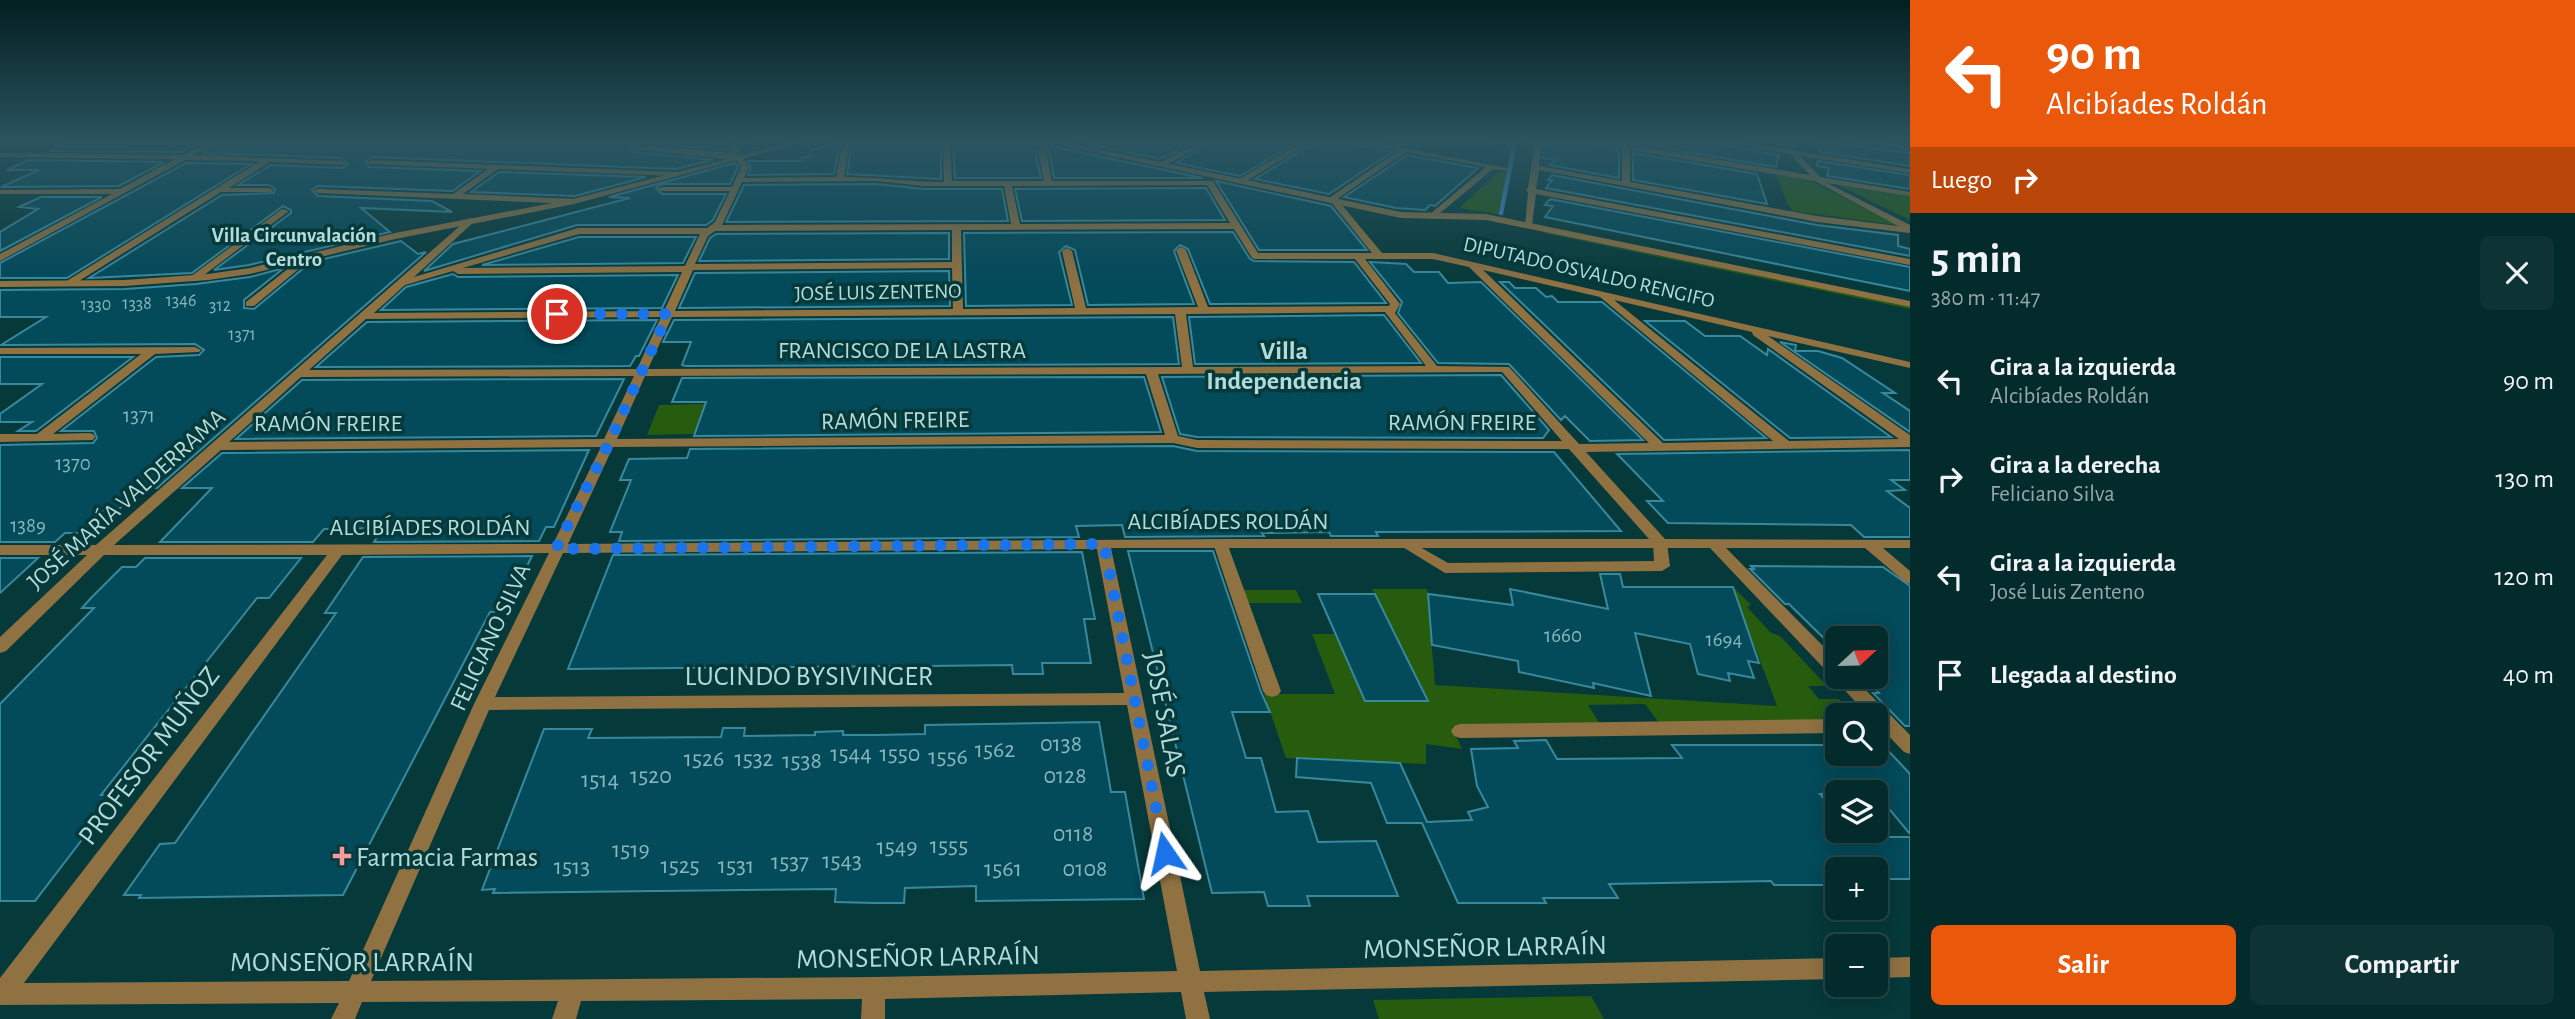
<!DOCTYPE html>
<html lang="es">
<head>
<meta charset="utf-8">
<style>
  :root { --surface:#042b2c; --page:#0d3334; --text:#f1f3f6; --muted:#97a7a9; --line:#254748; --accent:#ea580c }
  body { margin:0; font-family:"Alegreya Sans",sans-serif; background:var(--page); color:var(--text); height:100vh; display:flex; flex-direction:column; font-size:26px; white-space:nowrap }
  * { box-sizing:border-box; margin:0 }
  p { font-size:23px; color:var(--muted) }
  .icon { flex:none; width:38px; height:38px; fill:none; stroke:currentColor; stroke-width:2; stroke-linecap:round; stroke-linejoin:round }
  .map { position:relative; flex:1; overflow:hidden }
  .sheet { display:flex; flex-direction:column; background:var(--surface); width:665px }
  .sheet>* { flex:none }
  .banner { background:#ea580c; color:#fff; overflow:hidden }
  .needle { width:46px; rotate:68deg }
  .buttons { position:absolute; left:1825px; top:626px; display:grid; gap:14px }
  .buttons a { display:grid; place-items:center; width:63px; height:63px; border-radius:10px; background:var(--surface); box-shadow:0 4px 18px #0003,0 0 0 2px var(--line); font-size:35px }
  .pin { position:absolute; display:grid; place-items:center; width:60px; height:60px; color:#fff; margin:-30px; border:4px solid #fff; border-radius:50%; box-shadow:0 2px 7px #0007 }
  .me { position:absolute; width:77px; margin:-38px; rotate:349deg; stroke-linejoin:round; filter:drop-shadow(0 0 5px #0008) }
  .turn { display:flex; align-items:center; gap:24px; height:147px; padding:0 21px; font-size:32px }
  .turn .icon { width:91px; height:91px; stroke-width:2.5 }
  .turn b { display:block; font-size:49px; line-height:60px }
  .then { display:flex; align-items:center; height:66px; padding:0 21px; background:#0003; gap:14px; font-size:26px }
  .round { display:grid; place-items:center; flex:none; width:74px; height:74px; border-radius:10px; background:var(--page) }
  .overview { display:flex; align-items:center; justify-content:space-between; height:119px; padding:0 21px }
  h1 { font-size:42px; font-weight:600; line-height:52px }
  .action { display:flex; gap:14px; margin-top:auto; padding:14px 21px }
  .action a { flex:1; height:80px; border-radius:10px; background:var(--accent); color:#fff; font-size:28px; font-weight:600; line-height:80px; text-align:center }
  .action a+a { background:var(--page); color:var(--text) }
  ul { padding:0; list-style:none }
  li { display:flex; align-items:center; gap:21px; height:98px; padding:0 21px }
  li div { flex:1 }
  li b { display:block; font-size:26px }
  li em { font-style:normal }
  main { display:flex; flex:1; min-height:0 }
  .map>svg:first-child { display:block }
</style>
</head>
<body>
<main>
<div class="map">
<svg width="1910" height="1019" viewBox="0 0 1910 1019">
  <rect width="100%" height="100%" fill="#06393a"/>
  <path fill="#275b0d" d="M1499 172 1507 173 1498 214 1459 208Z
    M1775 172 1805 178 1897 225 1793 211 1787 203Z
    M1832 182 1910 196V220Z
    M1543 232 1910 307V309L1544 233Z
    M705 404 695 434 647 435 659 405Z
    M1732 586 1751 605 1747 607 1771 633 1780 636 1827 686H1808L1819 699H1839L1854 716H1838L1837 721 1659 723 1645 704 1588 705 1600 724 1452 726 1462 749 1426 744V764L1286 758 1264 694H1335L1312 634H1335L1362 694H1394L1427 700 1372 589H1427L1435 685 1777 706Z
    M1242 590H1296L1302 603H1247Z
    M1591 996 1604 1019H1379L1373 1000Z"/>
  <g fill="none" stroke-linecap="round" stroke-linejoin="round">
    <path stroke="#4786c8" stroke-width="4.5" d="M1501 213 1515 142"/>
  </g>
  <path fill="#034a5a" stroke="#39899e" stroke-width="2" d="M69 142H202L182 152 49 151Z
    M218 142H628L627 147 634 152 713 160 676 169 372 157 366 161 369 167 480 171 453 191 318 186 312 190 318 196 432 201 452 212 361 208 390 232 249 265 214 270 291 213V210L283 206 192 273 89 278 222 195 274 193 275 189 269 185H238L271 165 342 168 348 164 342 158 203 153Z
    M642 142H718L716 144 732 145 725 150Z
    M852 142H941V179L847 174Z
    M953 142H1050L1054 147 1203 178H1054L1049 150 1043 147 1035 152 1041 178H955Z
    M1108 142H1195L1160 159 1102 147Z
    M1211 142H1291L1296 143 1240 176 1176 163Z
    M1327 142H1343L1392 152 1329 194 1255 179 1312 144 1321 146Z
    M1544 142H1592L1594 145 1619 150V178L1550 165 1555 160 1543 158Z
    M1628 142H1718L1721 145 1779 155 1776 167Z
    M1820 142 1910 153V166L1819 152Z
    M840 143 834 174 748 175 751 168 748 161H801L802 157H809L811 150Z
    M1633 153 1757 174 1767 204 1633 180Z
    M1407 155 1478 168 1435 206 1430 205 1425 210 1396 208 1344 197Z
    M29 160 164 162 119 186 1 187 39 170H7Z
    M1818 161 1910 175V189L1827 176 1829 168 1817 166Z
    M186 163 251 164 67 278H0V263Z
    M735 163 738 167 730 184H662L656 188 662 194H726L713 220 706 225H577L424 271 453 244 630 198 609 197Z
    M499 172 646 177 575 196 471 192Z
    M1552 175 1817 225 1898 235V246L1910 249V256L1546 188 1552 180H1548Z
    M1216 181 1331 206 1367 250H1259Z
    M877 184 924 189H1002L1008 221 726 222 744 185Z
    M1206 188 1225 220 1022 221 1015 189Z
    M41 197H102L0 251V232L38 209 19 207Z
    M1550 199 1910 267V291L1545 217 1553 206 1545 205Z
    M1233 232 1250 259 1254 261 1354 262 1386 303 1210 304 1188 249 1180 245 1174 251 1194 304 1088 305 1075 250 1066 246 1059 252 1072 305 966 306 964 233Z
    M949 233V259L699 261 710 238 716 234Z
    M579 237H696L683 263 482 265Z
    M401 241 418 254 426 252 157 488H143L118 510H104L79 533H65L55 542H0V445L93 443 97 438 94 431H61L156 357 199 355 204 350 195 344 1 345 46 317H0V290L125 289 196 284 250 277 284 268 244 300V308L254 309 311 262Z
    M1370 262 1406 264 1414 272H1439L1448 283 1481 282 1643 440 1590 441 1565 416 1561 420 1509 364 1438 363 1398 313 1402 302Z
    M949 271 950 306 679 308 695 273Z
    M453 274 458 277 678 275 662 308 381 310 406 287Z
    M1500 282H1509L1515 288H1536L1546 297 1552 296 1558 302H1602L1766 438 1664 440Z
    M1384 315 1421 363 1195 364 1189 317Z
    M1173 317 1179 364 686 366 682 365 691 342H663L674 320Z
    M657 320 639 356H636L630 366 316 367 367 322Z
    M1645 321H1685L1705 336H1740L1767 355 1768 349 1891 437 1790 438Z
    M1780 342 1796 345 1795 351H1818L1842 358 1895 393H1883L1910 411V432Z
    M0 357H133L36 431H18L32 422H0V414L42 384H0Z
    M1501 375 1549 430 1543 438 1197 437 1180 434 1162 377Z
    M1144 377 1161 432 694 436 706 402H672L682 378Z
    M624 379 596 436 236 439 302 380Z
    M1173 446 1197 451 1554 452 1621 531 1376 532 1378 536H1331L1329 532 1262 533 1264 536 1125 537 1122 525 1076 526 1079 537 619 541 622 532H610L631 480H620L629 459 687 458 690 449Z
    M589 450 554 527H546L539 541 374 542 383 528 324 529 313 542H160L212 488H182L222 453Z
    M1910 450V480H1891L1905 490 1887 491 1910 508V537H1864L1851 525 1668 523 1647 501H1663L1617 454Z
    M1128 551H1213L1261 692 1270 712H1232L1246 758H1261L1276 812 1308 811 1318 842 1376 841 1398 896H1307L1310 906H1268L1264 892 1212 893Z
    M1082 552 1095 619H1084L1091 663H1042L1043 674H1013L1012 665 926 666V675H905L906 666 568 669 613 555Z
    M532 556 505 611 490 612 343 895 139 898 141 895H124L160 844 175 843 336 613H325L363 557Z
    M0 558H38L0 593Z
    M145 558H301L269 598H257L101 795H110L91 820H97L35 901H0V704L94 608H82L91 598 122 567H136Z
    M1751 566 1883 567 1910 586V726H1905L1873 693H1879L1863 677H1876V639H1838V652L1789 604H1785L1750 569H1754Z
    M1600 574H1620L1623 587H1733L1759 663 1748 661 1754 678 1728 673 1730 681 1698 674 1690 644 1635 633 1651 696 1593 683 1594 688 1519 672 1518 661 1432 645 1428 594 1513 605 1510 589 1608 609Z
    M1318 594H1375L1428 701H1365Z
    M1099 722 1111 792H1125L1144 899 976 901V886L905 888 904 903H875L835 902 836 889 493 893 495 889 482 890 544 729H592L588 738 721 737 723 728H745L744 736 815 735V732L843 731V735H876L925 734V725Z
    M1546 740 1557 759 1682 758 1672 745H1838V754H1876V745H1883L1910 774V834L1876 793 1820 794 1838 815V831H1851L1856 837H1910V879H1876V870H1838V885H1774L1771 881 1609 884 1618 898H1543L1546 903H1458L1422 823H1387L1371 783 1296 777 1297 758 1400 763 1427 822 1472 820 1468 812 1488 807 1477 786 1471 749 1518 748 1514 741Z"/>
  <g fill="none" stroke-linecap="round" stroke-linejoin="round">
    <path fill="#8f7142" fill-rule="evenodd" d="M1220 539 1227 543 1281 691 1278 695 1272 697 1266 695 1263 691 1213 543Z
      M1406 539 1448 563 1654 561 1653 543 1660 539 1667 543 1670 566 1662 571 1445 573 1401 546 1399 543Z"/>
    <path fill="#8f7142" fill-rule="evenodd" d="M740 142H748L732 157H726V153Z"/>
    <path fill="#8f7142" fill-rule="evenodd" d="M207 142H216L194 155 342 161 346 163 342 165 270 162 229 188H269L273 190 272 192H221L71 286H65V282L260 161 185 160 0 261V254L112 194H0V190L120 189 174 159 0 157V153L183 155Z
      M632 142H639L637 145 729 153 742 156 749 167 744 178 836 177 843 142H850L844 177C878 177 911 182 944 182L943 142H950L952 181H1044L1038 151 1042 149 1046 151 1052 181H1213L1258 253H1372L1331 202 1326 200 1398 151 1358 142H1372L1511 169 1507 171 1493 169 1433 219 1429 216 1430 214 1486 167 1406 152 1337 199 1382 253H1433L1910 362V368L1768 336 1910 435V447L1586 452 1665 539 1910 540V548H1883L1910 571V584L1905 582 1865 548H1726L1838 661V677H1853L1910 735V754L1904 752 1876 723V716H1869L1710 548H1111L1200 971 1838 958V979L1204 992 1210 1019H1186L1181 992 885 999V1019H861L862 999 581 1001 576 1019H552L558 1001 362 1002 355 1019H331L339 1003 0 1005V978L327 555H104L6 651 0 653V637L87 555H0V545H96L469 218 476 220 414 277 578 228H707L715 222 730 191H662L658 189 662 187H732L741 167 736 160 634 149 628 145ZM877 181 924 186H1004L1011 224 722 225 742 182ZM1207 185 1230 223 1020 224 1012 186ZM1234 229 1252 258 1255 259H1355L1390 304 1389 306 1208 307 1186 250 1181 247 1176 250 1198 307 1086 308 1072 251 1067 248 1062 251 1075 308 963 309 961 230ZM952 230V262L695 264 708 236 715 231ZM579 234H700L685 266 463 268ZM1365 259H1433L1469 267 1649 443 1579 444 1509 367 1437 366 1395 313 1400 304ZM952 268 953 309 675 311 693 270ZM1483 270 1600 297 1773 441 1663 443ZM453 271 458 274 682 272 664 311 374 313 405 285ZM1614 300 1752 332 1753 335 1899 439 1789 441ZM1385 312 1426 366 1193 367 1186 314ZM1175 314 1182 367 648 369 672 317ZM661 317 637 369 309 370 366 319ZM1502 372 1562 441 1197 440 1178 436 1158 374ZM1146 374 1165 435 617 439 645 376ZM634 376 604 439 229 442 301 377ZM1173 443 1197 448 1569 449 1649 539H1227L568 544 613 447ZM601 447 553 544 114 545 221 450ZM1097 549 1124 693 495 697 563 553ZM549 553 474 704 349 981 24 983 342 555ZM1127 705 1177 971 874 977 371 981 489 710Z
      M1096 142H1106L1090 150 1083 148Z
      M1200 142H1209L1164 166 1157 164Z
      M1302 142H1311L1243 183 1236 181Z
      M1489 142H1506L1511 144 1507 146Z
      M1535 142H1542L1539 166 1622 181V148L1595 142 1626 144 1810 175 1790 154 1721 142H1737L1787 149 1790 148 1795 151 1910 169V173L1800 156 1820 177 1910 192V196L1827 183 1910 225V233L1817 222 1539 170 1536 189 1910 259V265L1536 194 1532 225 1525 227 1528 192 1526 190 1528 188ZM1630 150 1815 181 1898 226 1817 216 1630 182Z
      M1855 142H1872L1910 147V151Z
      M372 160 676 172 680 174 676 176 498 169 463 194 577 199 578 201 574 204 318 193 314 191 318 189 453 194 488 169 369 164 368 162Z
      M282 209 289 211 196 281H190V277Z
      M304 256 312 258 254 306H246V302Z
      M195 347 201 350 199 352 155 354 53 434 89 433 93 434 95 437 93 440 0 442V434H37L141 354H0V348Z
      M1838 719V733L1460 738 1454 736 1451 731 1454 726 1460 724Z
      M1910 957V977L1876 978V958Z"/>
    <path fill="#8f7142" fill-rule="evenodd" d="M793 142H804L574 204 395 239 250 274 208 280 125 286 0 287V281L125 280 208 274 250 268 395 233 573 199Z
      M1052 142H1064L1401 212 1486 214 1910 301V307L1486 220 1401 218 1055 144Z"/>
  </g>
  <linearGradient id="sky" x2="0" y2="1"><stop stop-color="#031f20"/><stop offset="0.5" stop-color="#2a5460"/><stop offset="1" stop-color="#2a5460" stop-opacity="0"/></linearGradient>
  <rect width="1910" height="284" fill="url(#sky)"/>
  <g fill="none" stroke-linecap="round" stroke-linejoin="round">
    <path stroke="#1a73e8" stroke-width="12" stroke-dasharray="0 21.6" d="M557 314H668L608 445 556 549 1104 544 1165 853"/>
  </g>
  <path fill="#f59b9e" stroke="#06393a" stroke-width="2.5" d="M338.5 845.5h7v7h7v7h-7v7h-7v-7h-7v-7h7z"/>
  <g text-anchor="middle" stroke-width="7" stroke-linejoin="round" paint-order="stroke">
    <g font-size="18" fill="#88b7bc">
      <text x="181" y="306">1346</text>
      <text x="137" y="309">1338</text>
      <text x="96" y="310">1330</text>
      <text x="220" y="311">312</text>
      <text x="242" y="340">1371</text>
    </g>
    <g font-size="21" font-weight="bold" fill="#b4dbdc" stroke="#06393a">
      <text x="294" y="242">Villa Circunvalación<tspan x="294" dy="24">Centro</tspan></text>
    </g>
    <g font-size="21" fill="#b4dbdc" stroke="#06393a">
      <text transform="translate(1589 272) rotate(13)" y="7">DIPUTADO OSVALDO RENGIFO</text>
      <text transform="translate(878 292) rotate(-1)" y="7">JOSÉ LUIS ZENTENO</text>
    </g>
    <g font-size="21" fill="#88b7bc">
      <text x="139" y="422">1371</text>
      <text x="73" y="470">1370</text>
      <text x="28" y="532">1389</text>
      <text x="1563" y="642">1660</text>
      <text x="1724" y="646">1694</text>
    </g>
    <g font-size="24" fill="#b4dbdc" stroke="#06393a">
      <text x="902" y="358">FRANCISCO DE LA LASTRA</text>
      <text transform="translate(895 420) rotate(-1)" y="8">RAMÓN FREIRE</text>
      <text x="1462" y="430">RAMÓN FREIRE</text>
      <text x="328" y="431">RAMÓN FREIRE</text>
      <text transform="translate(126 499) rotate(-42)" y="8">JOSÉ MARÍA VALDERRAMA</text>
      <text x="1228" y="529">ALCIBÍADES ROLDÁN</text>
      <text x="430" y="535">ALCIBÍADES ROLDÁN</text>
      <text transform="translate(490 637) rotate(-65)" y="8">FELICIANO SILVA</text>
    </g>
    <g font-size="24" fill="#88b7bc">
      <text x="1061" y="751">0138</text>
      <text x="995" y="757">1562</text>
      <text x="851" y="761">1544</text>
      <text x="900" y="761">1550</text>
      <text x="948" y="764">1556</text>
      <text x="704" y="766">1526</text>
      <text x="754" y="766">1532</text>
      <text x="802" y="768">1538</text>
      <text x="651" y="783">1520</text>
      <text x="1065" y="783">0128</text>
      <text x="600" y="787">1514</text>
      <text x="1073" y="841">0118</text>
      <text x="949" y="853">1555</text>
      <text x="897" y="854">1549</text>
      <text x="631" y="857">1519</text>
      <text x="842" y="868">1543</text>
      <text x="790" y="869">1537</text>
      <text x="680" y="873">1525</text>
      <text x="736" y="873">1531</text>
      <text x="572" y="874">1513</text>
      <text x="1003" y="876">1561</text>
      <text x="1085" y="876">0108</text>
    </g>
    <g font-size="26" font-weight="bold" fill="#b4dbdc" stroke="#06393a">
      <text x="1284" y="359">Villa<tspan x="1284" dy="30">Independencia</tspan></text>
    </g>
    <g font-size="28" fill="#b4dbdc" stroke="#06393a">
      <text x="809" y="685">LUCINDO BYSIVINGER</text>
      <text transform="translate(1166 714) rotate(79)" y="10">JOSÉ SALAS</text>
      <text transform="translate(148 755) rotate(-53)" y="10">PROFESOR MUÑOZ</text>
      <text transform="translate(1485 946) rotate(-1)" y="10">MONSEÑOR LARRAÍN</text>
      <text transform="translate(918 956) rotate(-1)" y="10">MONSEÑOR LARRAÍN</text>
      <text x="352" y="971">MONSEÑOR LARRAÍN</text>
    </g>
    <g font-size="28" fill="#b4dbdc" stroke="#06393a" text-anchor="start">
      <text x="356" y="866">Farmacia Farmas</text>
    </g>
  </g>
</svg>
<div class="buttons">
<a><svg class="needle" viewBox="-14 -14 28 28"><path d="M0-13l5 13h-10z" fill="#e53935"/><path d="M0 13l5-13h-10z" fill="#97a7a9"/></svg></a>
<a><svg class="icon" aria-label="search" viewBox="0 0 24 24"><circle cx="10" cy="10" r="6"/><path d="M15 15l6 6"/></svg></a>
<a><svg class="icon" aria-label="layers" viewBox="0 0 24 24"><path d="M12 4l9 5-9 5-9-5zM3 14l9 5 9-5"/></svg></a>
<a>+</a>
<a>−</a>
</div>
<div class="pin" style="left:557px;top:314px;background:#d93025"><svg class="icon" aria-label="arrive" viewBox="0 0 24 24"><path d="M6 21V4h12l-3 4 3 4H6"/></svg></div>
<svg class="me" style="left:1165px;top:853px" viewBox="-20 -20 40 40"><path d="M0-17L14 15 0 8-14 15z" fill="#1a73e8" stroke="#fff" stroke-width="4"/></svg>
</div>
<section class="sheet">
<div class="banner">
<div class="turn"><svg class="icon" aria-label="left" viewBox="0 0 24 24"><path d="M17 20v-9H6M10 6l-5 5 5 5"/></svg><div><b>90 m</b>Alcibíades Roldán</div></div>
<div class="then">Luego<svg class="icon" aria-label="right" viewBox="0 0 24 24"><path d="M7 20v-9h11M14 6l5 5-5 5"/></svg></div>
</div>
<div class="overview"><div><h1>5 min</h1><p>380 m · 11:47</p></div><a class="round"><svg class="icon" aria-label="close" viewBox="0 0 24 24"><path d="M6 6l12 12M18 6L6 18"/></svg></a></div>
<ul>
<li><svg class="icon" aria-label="left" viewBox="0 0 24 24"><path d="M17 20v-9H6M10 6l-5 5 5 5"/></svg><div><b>Gira a la izquierda</b><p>Alcibíades Roldán</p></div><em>90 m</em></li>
<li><svg class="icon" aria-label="right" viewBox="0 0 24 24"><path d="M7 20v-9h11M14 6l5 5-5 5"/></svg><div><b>Gira a la derecha</b><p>Feliciano Silva</p></div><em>130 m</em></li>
<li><svg class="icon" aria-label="left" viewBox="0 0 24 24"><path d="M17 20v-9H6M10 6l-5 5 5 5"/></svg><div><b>Gira a la izquierda</b><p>José Luis Zenteno</p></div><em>120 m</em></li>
<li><svg class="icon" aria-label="arrive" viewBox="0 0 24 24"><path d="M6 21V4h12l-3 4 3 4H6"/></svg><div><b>Llegada al destino</b></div><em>40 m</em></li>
</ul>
<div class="action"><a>Salir</a><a>Compartir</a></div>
</section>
</main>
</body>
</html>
